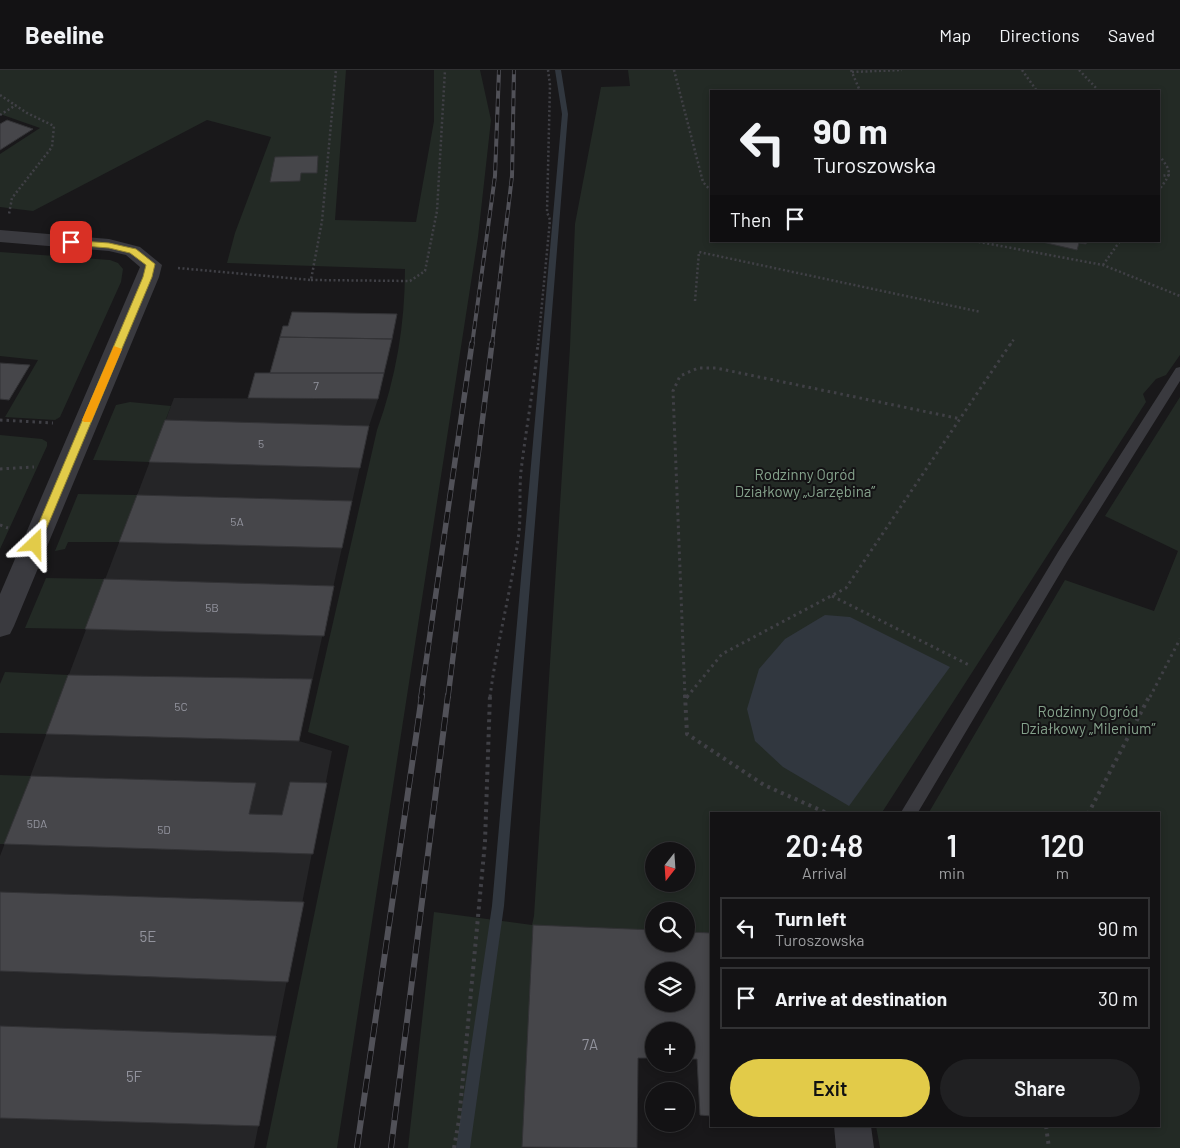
<!DOCTYPE html>
<html lang="en">
<head>
<meta charset="utf-8">
<style>
  :root { --surface:#131214; --page:#202022; --text:#f1f3f6; --muted:#9d9ea0; --line:#323234; --accent:#e2cb49 }
  body { margin:0; font-family:Barlow,sans-serif; background:var(--page); color:var(--text); height:100vh; display:flex; flex-direction:column; font-size:19px; white-space:nowrap }
  * { box-sizing:border-box; margin:0 }
  p { font-size:16px; color:var(--muted) }
  .icon { flex:none; width:28px; height:28px; fill:none; stroke:currentColor; stroke-width:2; stroke-linecap:round; stroke-linejoin:round }
  .map { position:relative; flex:1; overflow:hidden }
  .panel { position:absolute; left:710px; top:742px; width:450px; height:315px; display:flex; flex-direction:column; background:var(--surface); border-radius:0px; box-shadow:0 2px 8px #0003,0 0 0 1px var(--line) }
  .panel>* { flex:none }
  .guide { position:absolute; left:710px; top:20px; width:450px; height:152px; border-radius:0px; box-shadow:0 2px 8px #0003,0 0 0 1px var(--line); background:#131214; color:var(--text); overflow:hidden }
  .needle { width:32px; rotate:197deg }
  .tools { position:absolute; left:645px; top:772px; display:grid; gap:10px }
  .tools a { display:grid; place-items:center; width:50px; height:50px; border-radius:50%; background:var(--surface); box-shadow:0 2px 8px #0003,0 0 0 1px var(--line); font-size:25px }
  .pin { position:absolute; display:grid; place-items:center; width:42px; height:42px; color:#fff; margin:-21px; border-radius:10px; box-shadow:0 2px 8px #0006 }
  .me { position:absolute; width:55px; margin:-28px; rotate:23deg; stroke-linejoin:round; filter:drop-shadow(0 0 4px #0008) }
  .turn { display:flex; align-items:center; gap:18px; height:105px; padding:0 20px; font-size:22px }
  .turn .icon { width:65px; height:65px; stroke-width:2.5 }
  .turn b { display:block; font-size:35px; line-height:42px }
  .then { display:flex; align-items:center; height:48px; padding:0 20px; background:#0003; gap:10px; font-size:19px }
  .eta { display:flex; justify-content:space-evenly; align-items:center; height:85px; text-align:center }
  .eta b { font-size:30px; font-weight:600; line-height:35px }
  .button { display:flex; gap:10px; margin-top:auto; padding:10px 20px }
  .button a { flex:1; height:58px; border-radius:30px; background:var(--accent); color:#111; font-size:20px; font-weight:600; line-height:58px; text-align:center }
  .button a+a { background:var(--page); color:var(--text) }
  ul { padding:0; list-style:none }
  li { display:flex; align-items:center; gap:15px; height:62px; margin:0 10px 8px; padding:0 10px; border:2px solid var(--line); border-radius:0px }
  li div { flex:1 }
  li b { display:block; font-size:19px }
  li em { font-style:normal }
  header { display:flex; align-items:center; gap:30px; box-sizing:border-box; height:70px; padding:0 25px; background:var(--surface); border-bottom:1px solid var(--line) }
  header strong { font-size:24px }
  nav { display:flex; gap:28px; margin-inline-start:auto; font-size:18px }
  .map>svg:first-child { display:block }
</style>
</head>
<body>
<header>
<strong>Beeline</strong>
<nav><a>Map</a><a>Directions</a><a>Saved</a></nav>
</header>
<div class="map">
<svg width="1180" height="1078" viewBox="0 0 1180 1078">
  <rect width="100%" height="100%" fill="#19181a"/>
  <path fill="#252527" d="M174 328 378 329 369 356 299 671 332 681 254 1078H0V786Z"/>
  <path fill="#232a25" fill-rule="evenodd" d="M0 0H346L335 150 416 152 434 51V0H480L491 50 478 167 337 1078H266L349 676 308 662 377 360C396 308 405 254 405 199L227 193 235 163 271 67 207 50 33 141 0 137V84L40 58 0 44Z
    M628 0H1180V285L1166 305 1156 309 1143 324 1146 332 881 744H711V863L686 862V841H654V860L533 855 522 1078H408L434 842 532 855 534 846 570 277 575 154 601 17 630 16ZM711 21H1159V171H711ZM654 781H686V814H654Z
    M0 182 110 190 118 193 123 199 121 212 60 347 55 350 5 347 38 290 0 286Z
    M1180 327V1078H880L876 1056H1159V744H928L1065 510 1154 541 1178 481 1105 446Z
    M130 332 171 336 149 392 93 390 116 335Z
    M0 365 42 369 47 372V376L0 479Z
    M78 424 137 425 119 472H68L65 479 55 481Z
    M46 508 104 509 85 559 25 558Z
    M5 602 68 605 46 664 0 663V614Z
    M0 705 31 706 4 774H0Z"/>
  <path fill="#31373f" d="M825 545 850 547 950 597 849 736 783 697 755 671 747 639 759 599 785 569Z"/>
  <g fill="none" stroke-linecap="round" stroke-linejoin="round">
    <path fill="#31373f" fill-rule="evenodd" d="M555 0H561L568 44 504 836 470 1078H456L492 836 562 44Z"/>
  </g>
  <path fill="#46464a" stroke="#333336" fill-rule="evenodd" d="M7 50 33 59 0 80V54Z
    M318 86 317 103H301L300 111 270 112 275 87Z
    M1038 171H1087L1086 174 1079 173 1077 180Z
    M292 242 397 244 392 269 280 267 283 256H288Z
    M280 267 392 269 384 303H270Z
    M0 293 30 295 9 330 0 329Z
    M255 303H384L378 329 248 328Z
    M165 350 369 356 360 398 149 392Z
    M137 425 352 431 342 478 119 472Z
    M104 509 334 516 324 566 85 559Z
    M68 605 312 609 299 671 46 664Z
    M31 706 256 713 249 744 282 745 290 712 327 713 313 784 4 774Z
    M0 822 304 832 288 912 0 901Z
    M533 855 654 860V874H686V862L711 863V1046L700 1045 697 989H686V961H654V988H638L637 1078 522 1077ZM654 901H686V934H654Z
    M0 956 276 966 259 1056 0 1048Z"/>
  <g fill="none" stroke-linecap="round" stroke-linejoin="round">
    <path stroke="#404046" stroke-width="2.5" stroke-dasharray="2 2.5" stroke-linecap="butt" d="M674 0 703 112 711 121
      M851 0 860 21
      M1022 0 1037 21
      M1079 0 1099 21
      M852 2 902 0
      M0 25 27 43 54 56 52 77 12 128 9 144
      M0 45 16 35
      M1159 85C1172 103 1172 102 1159 120
      M1159 106 1170 105
      M974 171 1103 195 1180 226
      M1103 195 1120 171
      M178 198 311 210 322 151 336 0
      M311 210 410 211 425 201 437 141 445 0
      M695 231 699 182 981 242
      M538 275 550 150 547 142 550 15 548 0
      M1010 275 1014 269"/>
    <path stroke="#404046" stroke-width="3" stroke-dasharray="2.5 4" stroke-linecap="butt" d="M0 350 53 353
      M0 399 34 397
      M0 455 8 458
      M832 526 969 595
      M490 627C497 571 512 518 519 462 521 442 519 421 521 401 526 359 534 316 538 273
      M685 627 673 321 680 306 698 298H716L961 349
      M687 627 722 584 846 518 1011 273
      M1150 627 1180 569"/>
    <path stroke="#404046" stroke-width="4" stroke-dasharray="3 4.5" stroke-linecap="butt" d="M685 625 687 664 764 715 829 744
      M686 628 688 625
      M1088 744 1150 625
      M1046 1056 1049 1078
      M454 1078 459 1050 485 772 490 625"/>
    <path fill="#3a3a3f" fill-rule="evenodd" d="M1180 297V311L1068 490 917 744H900L1058 482 1176 298Z"/>
    <path fill="#3a3a3f" fill-rule="evenodd" d="M0 160 109 169 140 177 162 195 159 207 14 556 10 564 0 567V524L140 197 126 185 109 181 0 172Z
      M834 1056H871L874 1078H836Z"/>
    <defs>
      <path id="rail-far2" d="M472 275 495 106 499 0
        M492 275 512 106 514 0"/>
      <path id="rail-far1" d="M421 627 472 273
        M448 627 492 273"/>
      <path id="rail" d="M357 1078 422 625
        M391 1078 448 625"/>
    </defs>
    <use href="#rail-far2" stroke="#515158" stroke-width="4"/>
    <use href="#rail-far1" stroke="#515158" stroke-width="5.5"/>
    <use href="#rail" stroke="#515158" stroke-width="6"/>
    <use href="#rail-far2" stroke="#141315" stroke-width="2.5" stroke-dasharray="8" stroke-linecap="butt"/>
    <use href="#rail-far1" stroke="#141315" stroke-width="4" stroke-dasharray="11" stroke-linecap="butt"/>
    <use href="#rail" stroke="#141315" stroke-width="4.5" stroke-dasharray="14" stroke-linecap="butt"/>
  </g>
  <path fill="#e2cb49" stroke="#93842f" d="M68 170 109 173 136 179 155 194 152 207 40 474 35 478 30 474 143 207 146 195 130 183 109 178 71 175 67 172Z"/>
  <path fill="#f59e0b" d="M114 276 122 279 92 350 91 352H84L82 350Z"/>
  <g text-anchor="middle" stroke-width="4" stroke-linejoin="round" paint-order="stroke">
    <g font-size="12" fill="#92939d">
      <text x="316" y="320">7</text>
      <text x="261" y="378">5</text>
      <text x="237" y="456">5A</text>
      <text x="212" y="542">5B</text>
      <text x="181" y="641">5C</text>
      <text x="37" y="758">5DA</text>
      <text x="164" y="764">5D</text>
    </g>
    <g font-size="15" fill="#85a28c" stroke="#141315">
      <text x="805" y="410">Rodzinny Ogród<tspan x="805" dy="17">Działkowy „Jarzębina”</tspan></text>
      <text x="1088" y="647">Rodzinny Ogród<tspan x="1088" dy="17">Działkowy „Milenium”</tspan></text>
    </g>
    <g font-size="15" fill="#92939d">
      <text x="148" y="872">5E</text>
      <text x="590" y="980">7A</text>
      <text x="134" y="1012">5F</text>
    </g>
  </g>
</svg>
<div class="tools">
<a><svg class="needle" viewBox="-14 -14 28 28"><path d="M0-13l5 13h-10z" fill="#e53935"/><path d="M0 13l5-13h-10z" fill="#9d9ea0"/></svg></a>
<a><svg class="icon" aria-label="search" viewBox="0 0 24 24"><circle cx="10" cy="10" r="6"/><path d="M15 15l6 6"/></svg></a>
<a><svg class="icon" aria-label="layers" viewBox="0 0 24 24"><path d="M12 4l9 5-9 5-9-5zM3 14l9 5 9-5"/></svg></a>
<a>+</a>
<a>−</a>
</div>
<div class="pin" style="left:71px;top:172px;background:#d93025"><svg class="icon" aria-label="arrive" viewBox="0 0 24 24"><path d="M6 21V4h12l-3 4 3 4H6"/></svg></div>
<svg class="me" style="left:35px;top:474px" viewBox="-20 -20 40 40"><path d="M0-17L14 15 0 8-14 15z" fill="#e2cb49" stroke="#fff" stroke-width="4"/></svg>
<div class="guide">
<div class="turn"><svg class="icon" aria-label="left" viewBox="0 0 24 24"><path d="M17 20v-9H6M10 6l-5 5 5 5"/></svg><div><b>90 m</b>Turoszowska</div></div>
<div class="then">Then<svg class="icon" aria-label="arrive" viewBox="0 0 24 24"><path d="M6 21V4h12l-3 4 3 4H6"/></svg></div>
</div>
<section class="panel">
<div class="eta">
<div><b>20:48</b><p>Arrival</p></div>
<div><b>1</b><p>min</p></div>
<div><b>120</b><p>m</p></div>
</div>
<ul>
<li><svg class="icon" aria-label="left" viewBox="0 0 24 24"><path d="M17 20v-9H6M10 6l-5 5 5 5"/></svg><div><b>Turn left</b><p>Turoszowska</p></div><em>90 m</em></li>
<li><svg class="icon" aria-label="arrive" viewBox="0 0 24 24"><path d="M6 21V4h12l-3 4 3 4H6"/></svg><div><b>Arrive at destination</b></div><em>30 m</em></li>
</ul>
<div class="button"><a>Exit</a><a>Share</a></div>
</section>
</div>
</body>
</html>
